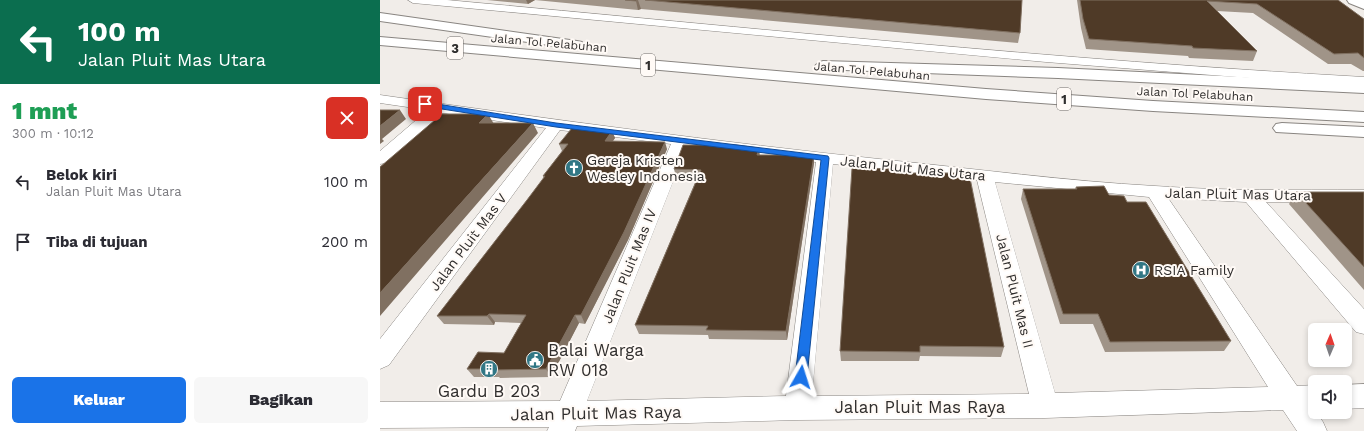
<!DOCTYPE html>
<html lang="id">
<head>
<meta charset="utf-8">
<style>
  :root { --surface:#fff; --page:#f7f7f7; --text:#2b2b33; --muted:#7c7c81; --accent:#1a73e8 }
  body { margin:0; font-family:"Work Sans",sans-serif; background:var(--page); color:var(--text); height:100vh; display:flex; flex-direction:column; font-size:15px; white-space:nowrap }
  * { box-sizing:border-box; margin:0 }
  p { font-size:13px; color:var(--muted) }
  .icon { flex:none; width:22px; height:22px; fill:none; stroke:currentColor; stroke-width:2; stroke-linecap:round; stroke-linejoin:round }
  .map { position:relative; flex:1; overflow:hidden }
  .side { display:flex; flex-direction:column; background:var(--surface); width:380px }
  .side>* { flex:none }
  .banner { background:#0b6e4f; color:#fff; overflow:hidden }
  .needle { width:26px; rotate:2deg }
  .buttons { position:absolute; left:928px; top:323px; display:grid; gap:8px }
  .buttons a { display:grid; place-items:center; width:44px; height:44px; border-radius:6px; background:var(--surface); box-shadow:0 2px 6px #0003; font-size:20px }
  .pin { position:absolute; display:grid; place-items:center; width:34px; height:34px; color:#fff; margin:-17px; border-radius:8px; box-shadow:0 2px 6px #0006 }
  .me { position:absolute; width:44px; margin:-22px; rotate:6deg; stroke-linejoin:round; filter:drop-shadow(0 0 3px #0008) }
  .turn { display:flex; align-items:center; gap:14px; height:84px; padding:0 12px; font-size:18px }
  .turn .icon { width:52px; height:52px; stroke-width:2.5 }
  .turn b { display:block; font-size:28px; line-height:34px }
  .round { display:grid; place-items:center; flex:none; width:42px; height:42px; border-radius:6px; background:var(--page) }
  .summary { display:flex; align-items:center; justify-content:space-between; height:68px; padding:0 12px }
  h1 { font-size:24px; font-weight:800; line-height:30px; color:#1e9e55 }
  .button { display:flex; gap:8px; margin-top:auto; padding:8px 12px }
  .button a { flex:1; height:46px; border-radius:6px; background:var(--accent); color:#fff; font-size:16px; font-weight:800; line-height:46px; text-align:center }
  .button a+a { background:var(--page); color:var(--text) }
  ul { padding:0; list-style:none }
  li { display:flex; align-items:center; gap:12px; height:60px; padding:0 12px }
  li div { flex:1 }
  li b { display:block; font-size:15px }
  li em { font-style:normal }
  main { display:flex; flex:1; min-height:0 }
  .map>svg:first-child { display:block }
</style>
</head>
<body>
<main>
<section class="side">
<div class="banner">
<div class="turn"><svg class="icon" aria-label="left" viewBox="0 0 24 24"><path d="M17 20v-9H6M10 6l-5 5 5 5"/></svg><div><b>100 m</b>Jalan Pluit Mas Utara</div></div>
</div>
<div class="summary"><div><h1>1 mnt</h1><p>300 m · 10:12</p></div><a class="round" style="background:#d93025;color:#fff"><svg class="icon" aria-label="close" viewBox="0 0 24 24"><path d="M6 6l12 12M18 6L6 18"/></svg></a></div>
<ul>
<li><svg class="icon" aria-label="left" viewBox="0 0 24 24"><path d="M17 20v-9H6M10 6l-5 5 5 5"/></svg><div><b>Belok kiri</b><p>Jalan Pluit Mas Utara</p></div><em>100 m</em></li>
<li><svg class="icon" aria-label="arrive" viewBox="0 0 24 24"><path d="M6 21V4h12l-3 4 3 4H6"/></svg><div><b>Tiba di tujuan</b></div><em>200 m</em></li>
</ul>
<div class="button"><a>Keluar</a><a>Bagikan</a></div>
</section>
<div class="map">
<svg width="984" height="431" viewBox="0 0 984 431">
  <rect width="100%" height="100%" fill="#f1ede9"/>
  <g fill="none" stroke-linecap="round" stroke-linejoin="round">
    <defs>
      <path id="minor" d="M28 0H67C373 28 678 60 984 77V85L894 80 666 62 33 3Z
        M0 95C168 119 338 142 508 160 597 169 686 181 775 186 845 191 914 190 984 190V202H886L984 309V334L976 332 866 202 788 198 917 386 935 385V409H934L943 422 947 431H917L903 410 665 418 418 420 197 426 195 431H167L169 427 0 428V402L180 401 291 144 180 130 9 365 0 369V339L166 128 63 113 6 163 0 164V151L48 110 0 103ZM307 146 436 162 406 396 207 401ZM453 164 597 180 649 394 432 396ZM615 182 769 197 888 387 675 393Z
        M984 384V408L965 409V385Z"/>
      <path id="trunk" d="M967 0H984V9L969 3Z"/>
      <path id="motorway" d="M0 13 197 41 202 42 204 45 202 48 197 49 0 21Z
        M0 37 606 89 773 101 984 112V122L773 111 606 99 0 45Z
        M443 61 678 68 984 83V93L678 78 438 69 435 66 438 63Z
        M902 123 984 127V137L896 132 893 128 896 124Z"/>
    </defs>
    <use href="#minor" stroke="#898581" stroke-width="1"/>
    <use href="#trunk" stroke="#898581" stroke-width="2"/>
    <use href="#motorway" stroke="#898581" stroke-width="2"/>
    <use href="#minor" fill="#fff" fill-rule="evenodd"/>
    <use href="#trunk" fill="#fff" fill-rule="evenodd"/>
    <use href="#motorway" fill="#fff" fill-rule="evenodd"/>
  </g>
  <path fill="#a09488" d="M107 0H642L640 33 638 43 261 9 258 10 155 0 148 4Z
    M697 0H958L984 19V71H983L971 64H948L873 13 837 11 877 51 873 61 809 58 808 56 706 49 701 28Z
    M232 131 235 138 233 141 287 149 248 240 205 324 199 323 171 377 120 378 119 377H94L87 369 124 353 141 323 115 322 114 325 64 324 57 316 164 178 163 176 182 151 179 144Z
    M380 155H434V163L407 340 329 339 328 335 259 334 255 325 317 178 296 177 294 169Z
    M529 173 624 347 621 357 540 356 539 361H461L460 351Z
    M696 187 729 195 747 202 851 341 844 351 725 352 713 324H680L641 199 643 189H695Z
    M916 192H984V290L909 204Z"/>
  <path fill="#807061" d="M146 0H155L148 4Z
    M257 0H258L261 9 258 10 256 1Z
    M20 110 26 119 2 139 4 141 0 144V126Z
    M108 114 114 124 99 123Z
    M153 123 158 133 0 316V293Z
    M232 131 235 138 227 149 225 141Z
    M285 142 287 149 248 240 205 324 201 315Z
    M379 148 380 157 377 155Z
    M434 155V163L407 340 406 331Z
    M109 314 115 322 114 325 107 316Z
    M195 315 199 323 171 377 166 369Z"/>
  <path fill="#4f3a27" stroke="#807061" d="M245 0H257L256 1Z
    M265 0H642L640 33Z
    M700 0H958L984 19V58L978 53 954 54 877 4 827 1 877 51 813 48 812 46 709 39 703 19Z
    M0 110H20L0 126Z
    M62 114H108L99 123H153L0 293V167Z
    M192 128 232 131 225 141 285 142 244 232 227 265 201 315H195L166 369 114 370V369H87L98 352 124 353 146 315 109 314 107 316H57L147 200 165 176H163L188 144H179Z
    M303 145H356L379 148 377 155H434L406 331 326 330 328 326 255 325 321 170 294 169Z
    M472 168 528 169 529 173H589L624 347 540 346V352L460 351Z
    M724 186 729 195 744 196 747 202H766L851 341 730 342 718 314H683L643 189H697L696 187Z
    M916 192H984V267Z"/>
  <path fill="#1a73e8" stroke="#114b97" d="M45 102 176 123 448 156 449 158 427 377 426 381 421 382 417 381 415 377 441 160 176 127 43 106V103Z"/>
  <defs>
    <symbol id="church-disc" viewBox="-11 -11 22 22"><circle r="9.5" fill="#317785" stroke="#fffaf6"/><path d="M-1.2-6h2.4v3.5h3.3v2.4h-3.3V6h-2.4V-.1h-3.3v-2.4h3.3Z" fill="#fff"/></symbol>
    <symbol id="hospital-disc" viewBox="-11 -11 22 22"><circle r="9.5" fill="#317785" stroke="#fffaf6"/><path d="M-5-5h3v3.5h4V-5h3V5h-3V1.5h-4V5h-3Z" fill="#fff"/></symbol>
    <symbol id="civic-disc" viewBox="-11 -11 22 22"><circle r="9.5" fill="#317785" stroke="#fffaf6"/><path d="M-.6-6.5H3V-4.5H.6V-3L4-1V1h2V6H-6V1h2V-1L-.6-3ZM-1.2 2.5V6h2.4V2.5Z" fill="#fff"/></symbol>
    <symbol id="building-disc" viewBox="-11 -11 22 22"><circle r="9.5" fill="#317785" stroke="#fffaf6"/><path d="M-4-6H4V6H1V3H-1V6H-4ZM-2.5-4.3h1.7v1.8h-1.7ZM.8-4.3h1.7v1.8H.8ZM-2.5-1h1.7V.8h-1.7ZM.8-1h1.7V.8H.8Z" fill="#fff"/></symbol>
  </defs>
  <g fill-rule="evenodd">
    <use href="#church-disc" x="184" y="158" width="20" height="20"/>
    <use href="#hospital-disc" x="751" y="260" width="20" height="20"/>
    <use href="#civic-disc" x="145" y="350" width="20" height="20"/>
    <use href="#building-disc" x="99" y="359" width="20" height="20"/>
  </g>
  <g text-anchor="middle" stroke-width="4" stroke-linejoin="round" paint-order="stroke">
    <g font-size="12" fill="#302e2d" stroke="#fffaf6">
      <text transform="translate(169 43) rotate(5)" y="4">Jalan Tol Pelabuhan</text>
      <text transform="translate(492 71) rotate(5)" y="4">Jalan Tol Pelabuhan</text>
      <text transform="translate(815 94) rotate(3)" y="4">Jalan Tol Pelabuhan</text>
    </g>
    <g fill="#fffaf6" stroke="#6e6b69" stroke-width="1">
      <rect x="67" y="37" width="16" height="22" rx="3"/>
      <rect x="261" y="54" width="14" height="22" rx="3"/>
      <rect x="677" y="88" width="14" height="22" rx="3"/>
    </g>
    <g font-size="13" font-weight="bold" fill="#302e2d">
      <text x="75" y="53">3</text>
      <text x="268" y="70">1</text>
      <text x="684" y="104">1</text>
    </g>
    <g font-size="14" fill="#302e2d" stroke="#fffaf6" text-anchor="start">
      <text x="207" y="165">Gereja Kristen<tspan x="207" dy="16">Wesley Indonesia</tspan></text>
      <text x="774" y="275">RSIA Family</text>
    </g>
    <g font-size="14" fill="#302e2d" stroke="#fffaf6">
      <text transform="translate(533 168) rotate(6)" y="5">Jalan Pluit Mas Utara</text>
      <text transform="translate(858 194) rotate(1)" y="5">Jalan Pluit Mas Utara</text>
      <text transform="translate(88 242) rotate(-53)" y="5">Jalan Pluit Mas V</text>
      <text transform="translate(249 266) rotate(-68)" y="5">Jalan Pluit Mas IV</text>
      <text transform="translate(635 291) rotate(76)" y="5">Jalan Pluit Mas II</text>
    </g>
    <g font-size="17" fill="#302e2d" stroke="#fffaf6" text-anchor="start">
      <text x="168" y="356">Balai Warga<tspan x="168" dy="20">RW 018</tspan></text>
      <text x="109" y="397" text-anchor="middle">Gardu B 203</text>
    </g>
    <g font-size="17" fill="#302e2d" stroke="#fffaf6">
      <text x="540" y="413">Jalan Pluit Mas Raya</text>
      <text transform="translate(216 413) rotate(-1)" y="6">Jalan Pluit Mas Raya</text>
    </g>
  </g>
</svg>
<div class="buttons">
<a><svg class="needle" viewBox="-14 -14 28 28"><path d="M0-13l5 13h-10z" fill="#e53935"/><path d="M0 13l5-13h-10z" fill="#7c7c81"/></svg></a>
<a><svg class="icon" aria-label="sound" viewBox="0 0 24 24"><path d="M4 9h4l5-4v14l-5-4H4zM17 9q2 3 0 6"/></svg></a>
</div>
<div class="pin" style="left:45px;top:104px;background:#d93025"><svg class="icon" aria-label="arrive" viewBox="0 0 24 24"><path d="M6 21V4h12l-3 4 3 4H6"/></svg></div>
<svg class="me" style="left:421px;top:377px" viewBox="-20 -20 40 40"><path d="M0-17L14 15 0 8-14 15z" fill="#1a73e8" stroke="#fff" stroke-width="4"/></svg>
</div>
</main>
</body>
</html>
